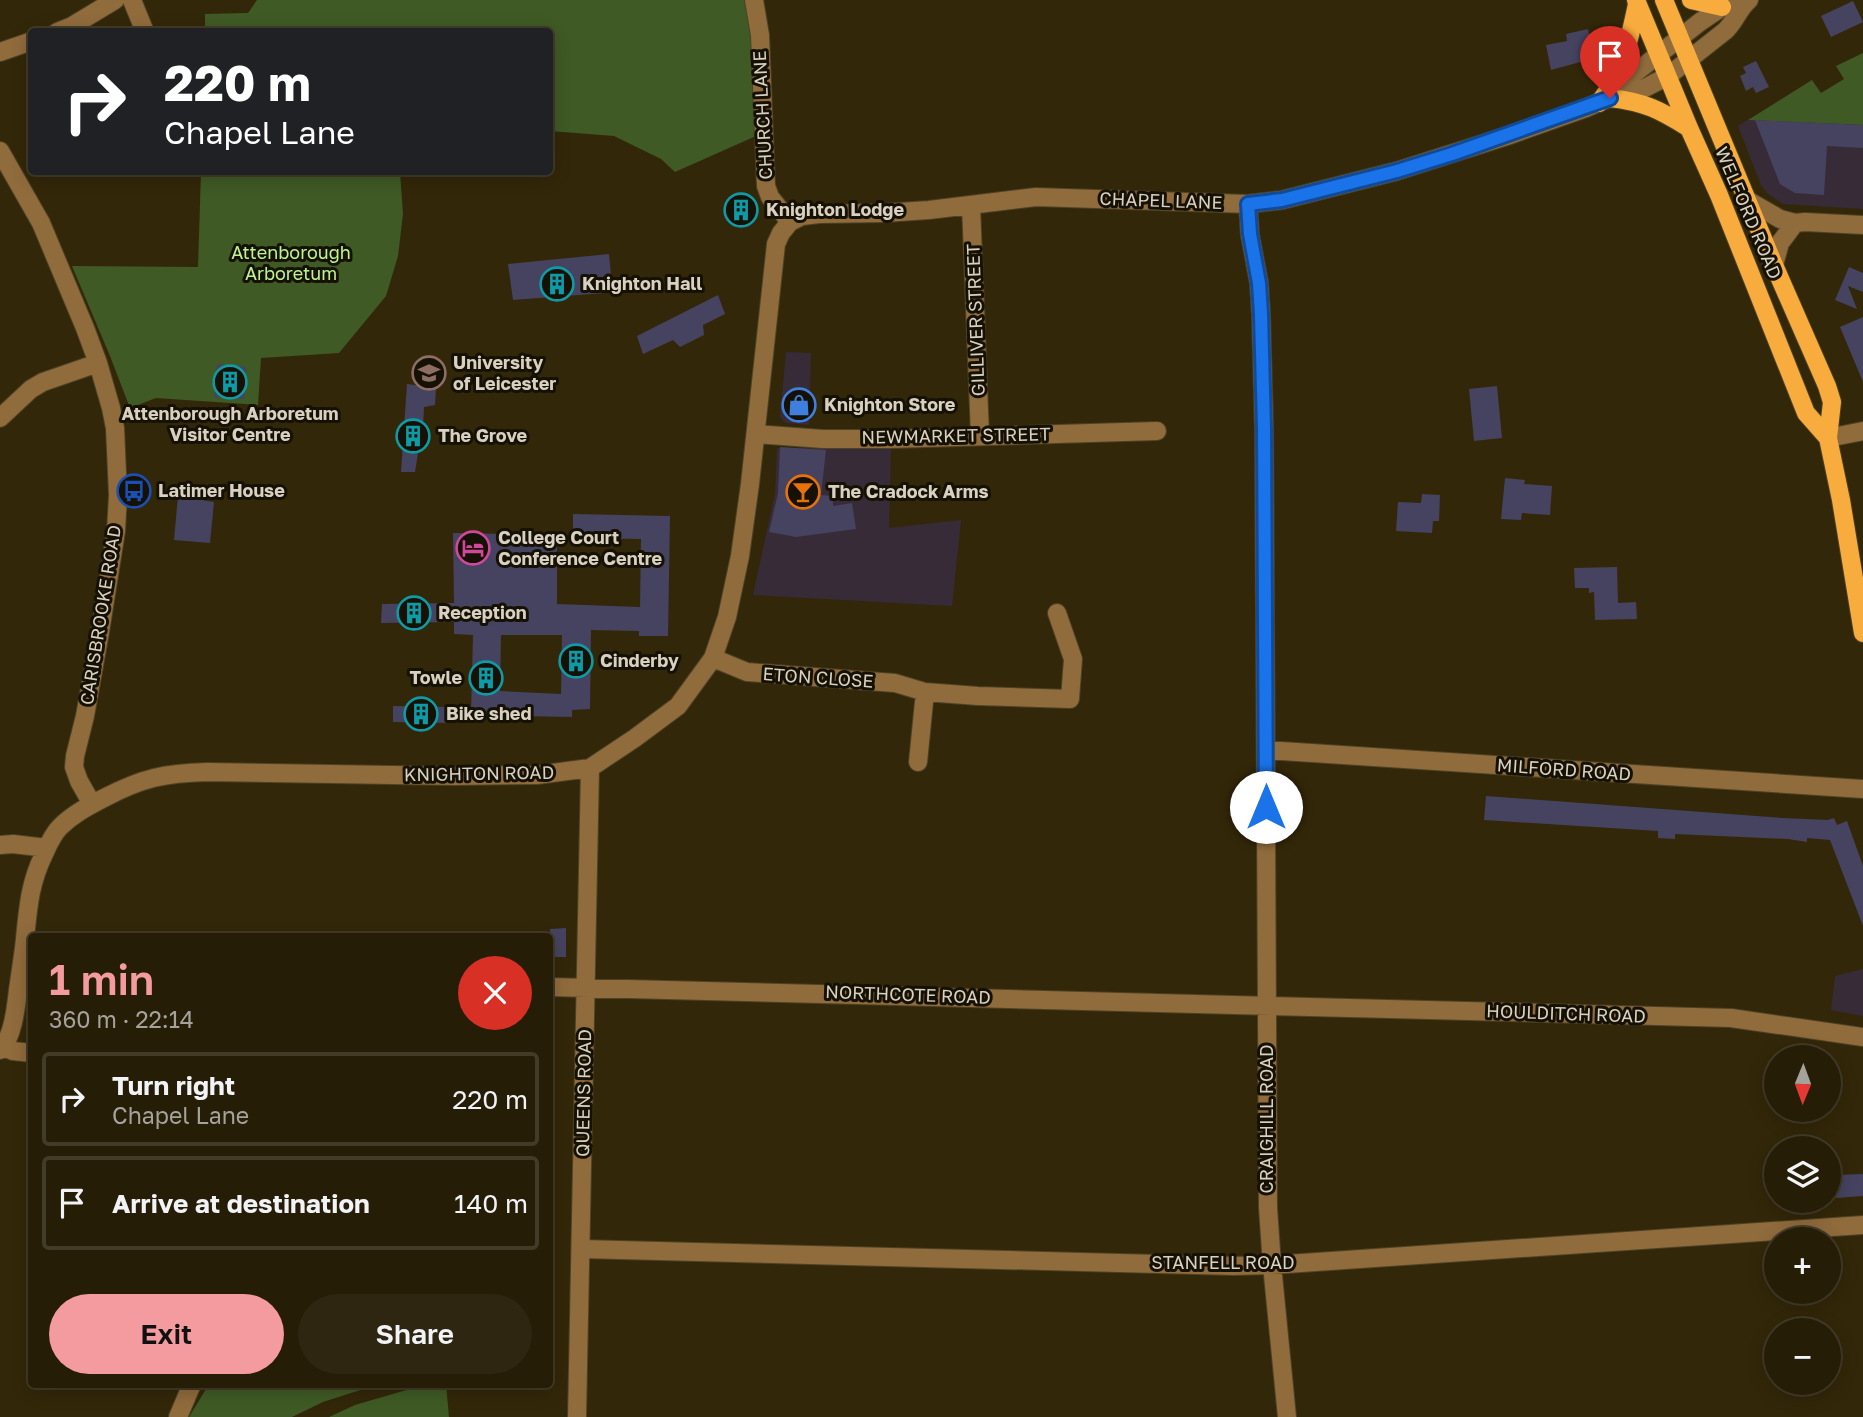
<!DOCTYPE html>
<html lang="en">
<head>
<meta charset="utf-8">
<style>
  :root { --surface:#261d07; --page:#2e2611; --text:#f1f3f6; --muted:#a4a29b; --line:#423b28; --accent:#f49b9f }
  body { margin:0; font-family:"Golos Text",sans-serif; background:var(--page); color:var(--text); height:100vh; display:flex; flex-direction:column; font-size:26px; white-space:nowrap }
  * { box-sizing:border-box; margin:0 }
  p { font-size:23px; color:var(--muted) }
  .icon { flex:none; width:38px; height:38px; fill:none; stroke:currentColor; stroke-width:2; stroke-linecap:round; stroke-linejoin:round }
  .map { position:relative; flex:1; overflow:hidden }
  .panel { position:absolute; left:28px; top:933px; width:525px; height:455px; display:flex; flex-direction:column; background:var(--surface); border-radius:7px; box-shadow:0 4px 18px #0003,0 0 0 2px var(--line) }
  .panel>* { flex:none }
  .banner { position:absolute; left:28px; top:28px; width:525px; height:147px; border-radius:7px; box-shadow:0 4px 18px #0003,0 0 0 2px var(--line); background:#202124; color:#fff; overflow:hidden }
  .needle { width:46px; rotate:181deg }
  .fabs { position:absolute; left:1764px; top:1045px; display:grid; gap:14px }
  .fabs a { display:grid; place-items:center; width:77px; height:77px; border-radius:50%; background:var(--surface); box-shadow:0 4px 18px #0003,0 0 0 2px var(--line); font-size:35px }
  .pin { position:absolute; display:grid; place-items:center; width:60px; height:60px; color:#fff; margin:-72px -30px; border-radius:50% 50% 50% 0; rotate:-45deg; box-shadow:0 0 7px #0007 }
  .pin .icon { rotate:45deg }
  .me { position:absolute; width:77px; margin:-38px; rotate:0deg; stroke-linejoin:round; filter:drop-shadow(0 0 5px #0008) }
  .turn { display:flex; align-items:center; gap:24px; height:147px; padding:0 21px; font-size:32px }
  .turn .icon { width:91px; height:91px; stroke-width:2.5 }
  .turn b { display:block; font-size:49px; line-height:60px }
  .round { display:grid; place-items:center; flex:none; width:74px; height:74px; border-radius:37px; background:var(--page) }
  .head { display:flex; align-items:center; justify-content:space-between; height:119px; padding:0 21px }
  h1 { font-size:42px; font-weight:600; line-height:52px; color:var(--accent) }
  .cta { display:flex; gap:14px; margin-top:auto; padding:14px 21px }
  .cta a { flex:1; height:80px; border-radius:42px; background:var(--accent); color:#111; font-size:28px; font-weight:600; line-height:80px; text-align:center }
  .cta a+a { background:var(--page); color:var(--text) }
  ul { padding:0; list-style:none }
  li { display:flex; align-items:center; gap:21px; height:94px; margin:0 14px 10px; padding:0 7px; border:4px solid var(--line); border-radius:7px }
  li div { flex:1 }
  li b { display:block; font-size:26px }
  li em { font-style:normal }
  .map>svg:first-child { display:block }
</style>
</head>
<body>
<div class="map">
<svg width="1863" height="1417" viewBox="0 0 1863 1417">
  <rect width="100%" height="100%" fill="#332709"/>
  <path fill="#382b38" d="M1748 120 1863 125V209L1783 204 1767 193 1761 185 1738 126Z
    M786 352 811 353 809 425 786 423 780 417Z
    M777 448 891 449 889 528 961 520 952 606 753 595 775 494Z
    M1863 969V1016L1831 1010 1835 976Z"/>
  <path fill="#3f5a25" d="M257 0H745L751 39 756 136 675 172 661 159 614 136 550 131V32H205V14L248 13Z
    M1863 53V125L1748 120 1812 80 1821 93 1844 79 1836 66Z
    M201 172H400L403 214 398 256 386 296 339 353 261 358 258 405 156 398 130 408 110 356 72 266 198 267Z
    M209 1384H379L323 1402 292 1417H189Z
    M427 1384H446L449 1417H329L355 1405Z"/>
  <path fill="#45435f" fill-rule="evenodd" d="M1853 1 1863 22 1831 37 1821 16Z
    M1588 29 1595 58 1551 70 1546 45 1567 41 1566 34Z
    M1756 61 1769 87 1756 93 1753 87 1746 91 1740 76 1746 73 1743 67Z
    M1755 120 1863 125V148L1827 146 1824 195 1795 193 1780 184Z
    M743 202 744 217 728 219 727 203Z
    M609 254 611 275 603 276 604 293 513 300 508 264Z
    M1849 267 1863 273V292L1848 286 1857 309 1835 300Z
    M718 295 725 314 703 325 704 335 680 347 673 340 643 354 637 336Z
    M1863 317V382L1840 327Z
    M217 364 246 367 244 399 214 397Z
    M407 384 436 388 435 405 424 407 422 448 419 447 415 472H401Z
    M1497 386 1502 438 1474 441 1469 389Z
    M780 447 826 450 821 495 833 496V506L852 503 856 529 796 537 769 532 778 493Z
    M1505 478 1525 480 1524 484 1552 486 1550 515 1522 513 1521 520 1501 519Z
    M1422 494 1440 495 1439 521H1433L1432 533 1396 531 1398 502 1421 503Z
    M178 496 214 502 210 543 174 540Z
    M573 514 670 516 668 636H639V631L591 630 590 709 572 710V717L471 715 473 635 454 634V622L381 623 382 604 454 603 453 533 557 535V604L640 607 641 539 573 538ZM501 635H562L561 694 500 691Z
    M1617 567 1618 603 1636 602 1637 619 1595 620 1594 592 1589 593V588H1575L1574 568Z
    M393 706 449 707V723L393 722Z
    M1486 796 1782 818 1828 820 1834 818 1837 825 1847 821 1863 866V926L1830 840 1807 838V842L1788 839 1675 834V839L1658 838V831L1484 820Z
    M566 928V957H550V929Z
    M1863 1174V1196L1836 1198 1835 1175Z"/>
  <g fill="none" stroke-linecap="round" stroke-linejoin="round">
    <defs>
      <path id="minor" d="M132 0 145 32
        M754 0 760 35 766 186 770 197 790 222
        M57 32 72 26 115 0
        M0 52 32 41
        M1616 95 1631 76 1700 22 1722 7 1734 5
        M0 151 41 223 85 328 98 363 111 408 115 428 118 495 116 531 100 632 85 716 75 756 74 767 79 781 92 804
        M1747 200 1780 219 1795 223 1805 222 1863 225
        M1248 204 1250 235 1259 283 1261 314 1264 428 1266 807
        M971 205 980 436
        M1774 265 1780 243 1795 223
        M0 418 31 389 43 382 98 363
        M756 434 823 439H891L1157 431
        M1828 438 1863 431
        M713 658 747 672 895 683 925 692 978 696 1070 699 1073 659 1057 613
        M1266 750 1863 789
        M918 762 925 692
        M1266 821 1268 1208 1272 1265 1287 1417
        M0 845 13 844 47 848
        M550 987 1731 1018 1863 1037
        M4 1047 13 1051 32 1053
        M0 1050C13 1038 16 1007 18 990 20 976 22 962 24 948 28 912 28 887 44 854 48 845 53 834 60 827 73 814 89 806 104 798 142 778 165 773 207 772L454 776 537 775 590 768 635 738 678 706 713 658 727 617 740 556 750 484 776 244 781 233 790 222 802 216 819 214 884 213 929 210 1036 197 1248 204 1282 200 1397 171 1507 136 1586 108 1616 95 1639 91 1668 76 1725 31C1735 22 1739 8 1749 0
        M581 1249 1234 1266 1272 1265 1863 1225
        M178 1417 192 1384
        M577 1417 590 768"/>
      <path id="major" d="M1636 0 1689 128 1719 195 1806 413 1828 438
        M1664 0 1774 265 1827 386 1832 402 1828 438 1841 500 1863 633
        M1691 0 1722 7
        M1610 98C1645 102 1660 110 1689 128
        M1599 103C1623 72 1629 42 1637 4"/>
    </defs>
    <use href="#minor" stroke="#4d4226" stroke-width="20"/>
    <use href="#major" stroke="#4d4226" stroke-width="20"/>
    <use href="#minor" stroke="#906b3c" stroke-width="18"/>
    <use href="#major" stroke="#f9ac3e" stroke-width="18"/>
  </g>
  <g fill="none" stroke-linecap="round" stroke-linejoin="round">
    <defs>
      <path id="route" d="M1266 807 1264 428 1261 314 1259 283 1250 234 1248 204 1282 200 1397 171 1452 154 1610 98"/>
    </defs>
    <use href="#route" stroke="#114b97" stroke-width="18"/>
    <use href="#route" stroke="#1a73e8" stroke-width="12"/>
  </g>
  <defs>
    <symbol id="building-ring" viewBox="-11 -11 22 22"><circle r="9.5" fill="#161105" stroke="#0f9aa8" stroke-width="1.5"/><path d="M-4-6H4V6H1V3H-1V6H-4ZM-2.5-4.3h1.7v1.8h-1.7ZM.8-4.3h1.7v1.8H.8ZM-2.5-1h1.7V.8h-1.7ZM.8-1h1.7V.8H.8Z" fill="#0f9aa8"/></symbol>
    <symbol id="university-ring" viewBox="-11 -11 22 22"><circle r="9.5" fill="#161105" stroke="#8d6e63" stroke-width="1.5"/><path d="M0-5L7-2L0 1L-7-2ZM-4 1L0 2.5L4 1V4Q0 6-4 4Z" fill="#8d6e63"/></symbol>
    <symbol id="shop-ring" viewBox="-11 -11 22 22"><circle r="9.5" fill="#161105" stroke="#3f7fe0" stroke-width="1.5"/><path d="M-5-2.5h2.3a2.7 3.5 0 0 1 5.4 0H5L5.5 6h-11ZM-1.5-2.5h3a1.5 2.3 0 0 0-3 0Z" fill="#3f7fe0"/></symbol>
    <symbol id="bus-ring" viewBox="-11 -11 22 22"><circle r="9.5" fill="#161105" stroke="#1a4fb4" stroke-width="1.5"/><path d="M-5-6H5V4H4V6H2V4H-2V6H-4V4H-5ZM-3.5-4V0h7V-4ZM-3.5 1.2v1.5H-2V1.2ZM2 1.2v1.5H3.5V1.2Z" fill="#1a4fb4"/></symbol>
    <symbol id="bar-ring" viewBox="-11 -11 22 22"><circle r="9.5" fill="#161105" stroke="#e8710a" stroke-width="1.5"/><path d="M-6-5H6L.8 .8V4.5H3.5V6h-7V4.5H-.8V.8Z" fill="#e8710a"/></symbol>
    <symbol id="hotel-ring" viewBox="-11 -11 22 22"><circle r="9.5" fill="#161105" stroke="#d1479c" stroke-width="1.5"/><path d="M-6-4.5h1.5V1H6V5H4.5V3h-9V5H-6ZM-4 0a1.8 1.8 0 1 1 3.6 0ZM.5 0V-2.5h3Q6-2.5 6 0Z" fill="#d1479c"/></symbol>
  </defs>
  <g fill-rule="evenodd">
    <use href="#building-ring" x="722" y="191" width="38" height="38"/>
    <use href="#building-ring" x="538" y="265" width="38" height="38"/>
    <use href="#university-ring" x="410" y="354" width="38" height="38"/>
    <use href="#building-ring" x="211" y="363" width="38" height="38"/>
    <use href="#shop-ring" x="780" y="386" width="38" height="38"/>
    <use href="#building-ring" x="394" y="417" width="38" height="38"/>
    <use href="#bus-ring" x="115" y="472" width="38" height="38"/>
    <use href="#bar-ring" x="784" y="473" width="38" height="38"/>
    <use href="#hotel-ring" x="454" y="529" width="38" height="38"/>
    <use href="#building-ring" x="395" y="594" width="38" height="38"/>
    <use href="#building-ring" x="557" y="642" width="38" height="38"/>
    <use href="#building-ring" x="467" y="659" width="38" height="38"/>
    <use href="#building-ring" x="402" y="695" width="38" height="38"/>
  </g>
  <g text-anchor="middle" stroke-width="6" stroke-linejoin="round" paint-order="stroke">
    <g font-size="18" fill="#d8d0c0" stroke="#161105">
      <text transform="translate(763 115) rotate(-93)" y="6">CHURCH LANE</text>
      <text transform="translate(1161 201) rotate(2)" y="6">CHAPEL LANE</text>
      <text transform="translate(1748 213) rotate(67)" y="6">WELFORD ROAD</text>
      <text transform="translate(976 320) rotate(-92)" y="6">GILLIVER STREET</text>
      <text transform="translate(956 436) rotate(-1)" y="6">NEWMARKET STREET</text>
      <text transform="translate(101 615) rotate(-81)" y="6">CARISBROOKE ROAD</text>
      <text transform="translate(818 678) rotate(4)" y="6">ETON CLOSE</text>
      <text transform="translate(1564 770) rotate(4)" y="6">MILFORD ROAD</text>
      <text transform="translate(479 774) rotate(-1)" y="6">KNIGHTON ROAD</text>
      <text transform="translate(908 995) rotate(2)" y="6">NORTHCOTE ROAD</text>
      <text transform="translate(1566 1014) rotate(2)" y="6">HOULDITCH ROAD</text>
      <text transform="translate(584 1093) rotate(-89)" y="6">QUEENS ROAD</text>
      <text transform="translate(1267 1119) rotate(-90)" y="6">CRAIGHILL ROAD</text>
      <text x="1223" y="1269">STANFELL ROAD</text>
    </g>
    <g font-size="18" font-weight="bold" fill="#d8d0c0" stroke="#161105" text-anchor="start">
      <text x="766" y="216">Knighton Lodge</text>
      <text x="582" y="290">Knighton Hall</text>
      <text x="453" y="369">University<tspan x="453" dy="21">of Leicester</tspan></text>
      <text x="824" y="411">Knighton Store</text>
      <text x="230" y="420" text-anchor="middle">Attenborough Arboretum<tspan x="230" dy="21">Visitor Centre</tspan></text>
      <text x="438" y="442">The Grove</text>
      <text x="158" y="497">Latimer House</text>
      <text x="828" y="498">The Cradock Arms</text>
      <text x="498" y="544">College Court<tspan x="498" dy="21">Conference Centre</tspan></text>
      <text x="438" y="619">Reception</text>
      <text x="600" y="667">Cinderby</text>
      <text x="462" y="684" text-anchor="end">Towle</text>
      <text x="446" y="720">Bike shed</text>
    </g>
    <g font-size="18" fill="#bcf58c" stroke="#161105">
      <text x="291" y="259">Attenborough<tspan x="291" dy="21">Arboretum</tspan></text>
    </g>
  </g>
</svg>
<div class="fabs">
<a><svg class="needle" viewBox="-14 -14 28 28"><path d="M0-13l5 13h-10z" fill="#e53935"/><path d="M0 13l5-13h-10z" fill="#a4a29b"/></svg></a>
<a><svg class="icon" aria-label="layers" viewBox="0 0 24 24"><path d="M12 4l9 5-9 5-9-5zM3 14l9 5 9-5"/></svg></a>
<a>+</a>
<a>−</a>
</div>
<div class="pin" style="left:1610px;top:98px;background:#d93025"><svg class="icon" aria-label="arrive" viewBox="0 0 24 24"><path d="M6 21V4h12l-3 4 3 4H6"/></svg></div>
<svg class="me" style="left:1266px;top:807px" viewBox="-20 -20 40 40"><circle r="19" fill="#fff"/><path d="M0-13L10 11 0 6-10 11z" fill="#1a73e8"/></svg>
<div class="banner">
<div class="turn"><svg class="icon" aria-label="right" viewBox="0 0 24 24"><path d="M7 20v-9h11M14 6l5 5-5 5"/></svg><div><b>220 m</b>Chapel Lane</div></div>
</div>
<section class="panel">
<div class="head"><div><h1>1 min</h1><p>360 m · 22:14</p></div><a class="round" style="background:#d93025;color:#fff"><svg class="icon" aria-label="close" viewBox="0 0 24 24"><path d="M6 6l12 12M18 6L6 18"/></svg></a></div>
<ul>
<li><svg class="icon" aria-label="right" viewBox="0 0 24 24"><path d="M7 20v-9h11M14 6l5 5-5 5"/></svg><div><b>Turn right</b><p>Chapel Lane</p></div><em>220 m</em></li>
<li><svg class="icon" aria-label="arrive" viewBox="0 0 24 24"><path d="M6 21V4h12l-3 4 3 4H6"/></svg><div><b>Arrive at destination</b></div><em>140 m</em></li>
</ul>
<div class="cta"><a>Exit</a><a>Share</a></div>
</section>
</div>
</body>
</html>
